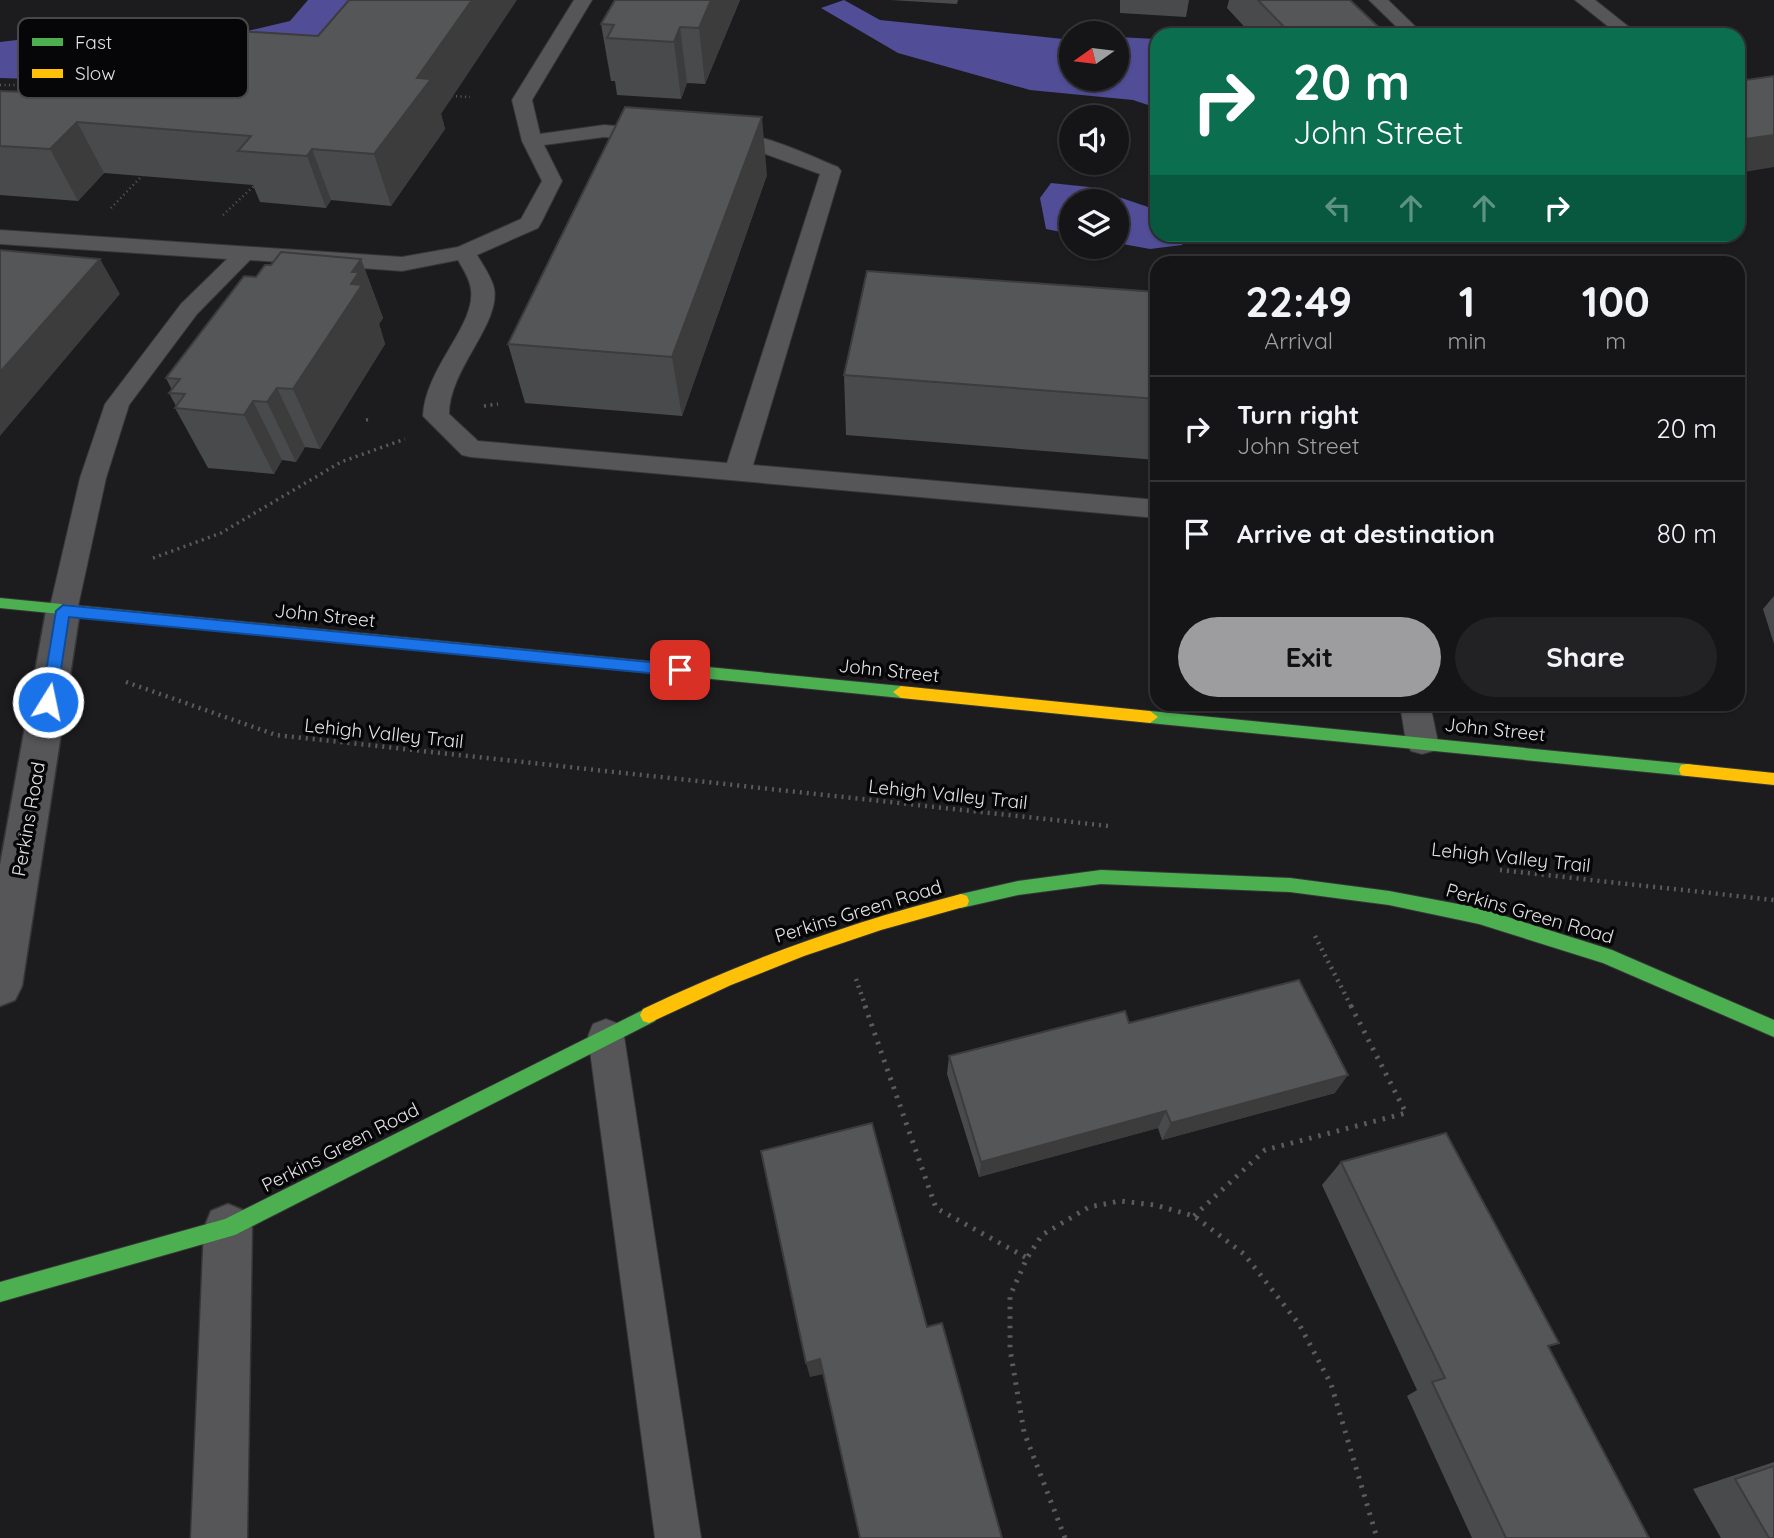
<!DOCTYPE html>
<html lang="en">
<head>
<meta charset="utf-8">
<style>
  :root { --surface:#151517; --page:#222224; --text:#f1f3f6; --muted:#9d9fa1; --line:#343436; --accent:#9d9da0 }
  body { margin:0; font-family:Quicksand,sans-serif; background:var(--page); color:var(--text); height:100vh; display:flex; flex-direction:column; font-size:26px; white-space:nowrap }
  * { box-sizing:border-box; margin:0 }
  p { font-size:23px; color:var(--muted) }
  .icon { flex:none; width:38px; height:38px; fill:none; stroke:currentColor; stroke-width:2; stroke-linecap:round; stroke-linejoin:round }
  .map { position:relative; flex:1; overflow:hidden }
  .details { position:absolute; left:1150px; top:256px; width:595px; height:455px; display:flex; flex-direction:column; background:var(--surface); border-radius:21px; box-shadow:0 2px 5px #0004,0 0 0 2px var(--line) }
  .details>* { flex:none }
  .top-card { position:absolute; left:1150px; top:28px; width:595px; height:214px; border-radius:21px; box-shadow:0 2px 5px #0004,0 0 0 2px var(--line); background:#0b6e4f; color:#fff; overflow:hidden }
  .needle { width:46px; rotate:256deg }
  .buttons { position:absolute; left:1059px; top:21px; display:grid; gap:14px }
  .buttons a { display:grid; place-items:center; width:70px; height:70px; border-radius:50%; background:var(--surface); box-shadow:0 2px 5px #0004,0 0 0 2px var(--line); font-size:35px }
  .pin { position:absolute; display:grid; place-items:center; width:60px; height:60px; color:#fff; margin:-30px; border-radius:14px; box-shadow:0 4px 10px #0006 }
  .me { position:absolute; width:77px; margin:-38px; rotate:10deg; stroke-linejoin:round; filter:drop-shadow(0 0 5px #0008) }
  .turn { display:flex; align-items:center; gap:24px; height:147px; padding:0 28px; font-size:32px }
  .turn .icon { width:91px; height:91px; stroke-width:2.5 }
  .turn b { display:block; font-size:49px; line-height:60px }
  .lanes { display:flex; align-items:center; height:66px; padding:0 28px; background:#0003; justify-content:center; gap:35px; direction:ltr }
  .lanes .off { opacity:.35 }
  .eta { display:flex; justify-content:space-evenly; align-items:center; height:119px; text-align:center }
  .eta b { font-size:42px; font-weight:700; line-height:49px }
  .action { display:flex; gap:14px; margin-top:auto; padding:14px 28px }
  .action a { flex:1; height:80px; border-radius:42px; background:var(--accent); color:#111; font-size:28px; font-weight:700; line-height:80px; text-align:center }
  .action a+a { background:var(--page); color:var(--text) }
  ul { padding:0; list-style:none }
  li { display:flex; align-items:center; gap:21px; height:105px; padding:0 28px; border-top:2px solid var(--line) }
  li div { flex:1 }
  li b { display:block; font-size:26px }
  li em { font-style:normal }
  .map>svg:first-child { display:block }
</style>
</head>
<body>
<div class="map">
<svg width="1774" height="1538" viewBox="0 0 1774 1538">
  <rect width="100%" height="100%" fill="#1c1c1f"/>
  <path fill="#514d97" d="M308 0H359L327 38 229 52 127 82 0 78V42L118 28 243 32 290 21Z
    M844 0 880 20 1063 39 1066 51 1071 52V79H1116L1117 37 1157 39V108L1133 100 1030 90 898 53 821 8Z
    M1051 183 1089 187 1157 210V234L1188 235 1182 245 1150 249 1117 243 1116 201H1071V234L1046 229 1040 198Z"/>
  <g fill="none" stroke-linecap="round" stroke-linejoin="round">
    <defs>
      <path id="lane" d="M574 0H592L532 100 540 134 604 125 656 129 663 131 666 135 663 139 656 141 604 137 544 145 562 181 541 223 538 228 477 255C483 265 491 276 494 288 501 324 449 369 449 414L478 441 727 463 820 174 749 148 714 144 711 140 714 136C754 126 802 153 838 167L841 171 753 465 1157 500V518L471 457 462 455 423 416C425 368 476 325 471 290 470 279 463 269 458 260L402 271 250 260 197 314 129 405 106 478 77 611 73 618 63 622 53 618 49 611 80 478 105 404 181 304 227 259 0 244V230L402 257 458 247 521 219 542 181 522 141 512 100Z
        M1369 0H1388L1424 35H1405Z
        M1575 0H1595L1639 35H1619Z
        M1400 704H1430L1438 742 1433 751 1422 754 1411 751 1406 742Z
        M606 1019 619 1024 624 1036 701 1538H655L588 1036 593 1024Z"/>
      <path id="street" d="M63 598 75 602 80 611 22 986 15 1000 0 1006V865L46 611 51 602Z
        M228 1204 245 1211 252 1228 247 1538H191L204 1228 211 1211Z"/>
      <path id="fast" d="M0 598 901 686 909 692 901 698 0 608Z
        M1150 711 1687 764 1693 765 1695 770 1693 775 1687 776 1150 723 1142 717Z
        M1101 870 1290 878 1389 891 1479 908 1612 950 1774 1020V1037L1603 963 1479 924 1389 905 1290 892 1101 884 1018 895 961 908 955 906 953 901 955 896 961 894 1018 881Z
        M649 1007 655 1009 658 1015 655 1021 235 1235 0 1302V1282L225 1219Z"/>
      <path id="slow" d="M901 686 1150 711 1158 717 1150 723 901 698 893 692Z
        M1687 764 1774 773V785L1687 776 1681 775 1679 770 1681 765Z
        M961 894 967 896 969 901 967 906 881 930 804 956 731 985 649 1023 643 1021 640 1015 643 1009C745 960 851 922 961 894Z"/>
    </defs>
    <use href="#lane" stroke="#363638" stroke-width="2"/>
    <use href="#street" stroke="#363638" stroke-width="3"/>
    <use href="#fast" stroke="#363638" stroke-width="2"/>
    <use href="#slow" stroke="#363638" stroke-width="2"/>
    <path stroke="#5b5b5c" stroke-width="2.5" stroke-dasharray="1 3.5" stroke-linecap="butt" d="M154 84 184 70
      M0 85H39
      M449 100 452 96 470 97
      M111 208 144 174
      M223 215 255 185"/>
    <path stroke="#5b5b5c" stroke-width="3.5" stroke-dasharray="2 4.5" stroke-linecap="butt" d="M484 406 498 404
      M366 420 371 419
      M153 558 221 533 341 462 405 439"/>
    <path stroke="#5b5b5c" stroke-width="4.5" stroke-dasharray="2 5" stroke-linecap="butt" d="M126 682 276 735 1109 826
      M1500 870 1774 900
      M1315 936 1352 1008
      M856 979 866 1008"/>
    <path stroke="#5b5b5c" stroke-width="5" stroke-dasharray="2.5 7" stroke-linecap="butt" d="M865 1006 936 1208 1027 1258
      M1194 1216 1265 1150 1406 1113 1351 1006
      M1065 1538 1024 1432 1010 1349V1296L1027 1258 1042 1235 1089 1207 1120 1201 1155 1205 1194 1216 1244 1254 1299 1324 1331 1384 1377 1538"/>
    <use href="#lane" fill="#565658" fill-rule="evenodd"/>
    <use href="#street" fill="#565658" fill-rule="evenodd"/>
    <use href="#fast" fill="#4caf50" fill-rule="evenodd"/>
    <use href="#slow" fill="#ffc107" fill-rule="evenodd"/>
  </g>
  <path fill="#494a4b" d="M740 0 705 84 687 83 681 99 617 95 615 81H611L601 24Z
    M890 0H958L957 4Z
    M1120 0H1189L1186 17 1120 13Z
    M1229 0H1350L1387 35H1252L1227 8Z
    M168 83 441 114 445 129 391 206 331 200 326 208 260 202 253 185 104 173 78 201 0 195V91L27 92Z
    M767 175 682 416 525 403 508 344Z
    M361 259 383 318 379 324 385 344 320 449 305 447 296 462 282 460 274 474 208 468 175 408 176 406 169 393 172 390 166 378 256 277 271 265Z
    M1157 292V460L846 435 844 375Z
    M1774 596V644L1763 609Z
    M1129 1023 1335 1093 1162 1140 1158 1128 979 1177 947 1074 949 1056Z
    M1341 1162 1549 1348 1649 1538H1472L1407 1396 1417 1390 1322 1185Z
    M1774 1462V1538H1721L1693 1489Z"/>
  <path fill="#3c3c3d" d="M472 0H517L441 114 445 129 391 206 374 154 417 78Z
    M711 0H740L705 84 699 28Z
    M680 27 687 83 681 99 674 42Z
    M762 117 767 175 682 416 672 357Z
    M77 122 104 173 78 201 50 149Z
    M1774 135V167L1738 173V140Z
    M312 149 331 200 326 208 307 156Z
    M100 259 120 294 0 436V372Z
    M361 259 383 318 379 324 385 344 320 449 293 389 351 284 352 272Z
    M277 388 305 447 296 462 267 402Z
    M253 401 282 460 274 474 244 415Z
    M1348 1075 1335 1093 1162 1140 1171 1123Z
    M1166 1111 1158 1128 979 1177 981 1162Z
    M820 1359 824 1374 810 1377 806 1363Z"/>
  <path fill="#555657" stroke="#3c3c3d" stroke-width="2" d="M349 0H472L417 78 431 79 374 154 312 149 307 156 238 151 251 136 77 122 50 149 0 146V91L27 92 45 76 168 83 220 30 318 36Z
    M615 0H711L699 28 680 27 674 42 607 38 614 25 601 24Z
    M1258 0H1350L1387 35H1292Z
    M1774 76V135L1738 140V81Z
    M625 107 762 117 672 357 508 344Z
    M0 250 100 259 0 372Z
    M281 252 361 259 352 272H359L351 284 362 285 293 389 277 388 267 402 253 401 244 415 175 408 185 394 169 393 180 379 166 378 244 276 256 277 265 265H271Z
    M867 271 1157 292V399L844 375Z
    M1299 980 1348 1075 1171 1123 1166 1111 981 1162 949 1056 1125 1011 1129 1023Z
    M872 1123 927 1327 942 1323 1002 1538H860L820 1359 806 1363 761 1151Z
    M1446 1133 1559 1343 1548 1346 1649 1538H1506L1432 1382 1445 1378 1341 1162Z
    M1774 1466V1538H1769L1735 1479Z"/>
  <path fill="#1a73e8" stroke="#114b97" stroke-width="2" d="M63 605 680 665 688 670 680 676 69 617 56 702 48 708 41 702 56 611Z"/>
  <g text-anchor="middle" stroke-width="7" stroke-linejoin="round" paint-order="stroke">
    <g font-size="19" fill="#e3e3e6" stroke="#060608">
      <text transform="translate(325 615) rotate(6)" y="7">John Street</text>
      <text transform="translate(889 670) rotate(6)" y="7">John Street</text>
      <text transform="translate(1495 729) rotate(6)" y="7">John Street</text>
      <text transform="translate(384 733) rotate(6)" y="7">Lehigh Valley Trail</text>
      <text transform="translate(948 794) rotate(6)" y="7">Lehigh Valley Trail</text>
      <text transform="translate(28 819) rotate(-80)" y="7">Perkins Road</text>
      <text transform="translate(1511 857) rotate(6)" y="7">Lehigh Valley Trail</text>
      <text transform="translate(858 911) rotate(-17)" y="7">Perkins Green Road</text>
      <text transform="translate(1530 913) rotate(16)" y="7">Perkins Green Road</text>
      <text transform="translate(340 1147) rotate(-27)" y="7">Perkins Green Road</text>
    </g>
  </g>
  <rect x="18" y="18" width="230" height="80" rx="10" fill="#060608" stroke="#48484b" stroke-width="2"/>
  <rect x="32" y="38" width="31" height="8" fill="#4caf50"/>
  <rect x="32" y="69" width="31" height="9" fill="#ffc107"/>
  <g font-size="19" fill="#e3e3e6">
    <text x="75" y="49">Fast</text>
    <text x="75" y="80">Slow</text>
  </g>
</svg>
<div class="buttons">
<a><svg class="needle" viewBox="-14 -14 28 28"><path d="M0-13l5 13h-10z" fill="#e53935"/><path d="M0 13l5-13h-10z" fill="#9d9fa1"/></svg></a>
<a><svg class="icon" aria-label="sound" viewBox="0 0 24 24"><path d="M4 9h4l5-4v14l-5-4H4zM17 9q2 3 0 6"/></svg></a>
<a><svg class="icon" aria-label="layers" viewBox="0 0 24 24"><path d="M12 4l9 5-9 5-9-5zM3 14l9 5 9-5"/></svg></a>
</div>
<div class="pin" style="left:680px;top:670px;background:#d93025"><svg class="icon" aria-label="arrive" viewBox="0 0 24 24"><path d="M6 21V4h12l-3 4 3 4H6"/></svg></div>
<svg class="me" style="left:48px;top:702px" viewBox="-20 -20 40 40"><circle r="17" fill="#1a73e8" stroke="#fff" stroke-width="3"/><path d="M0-11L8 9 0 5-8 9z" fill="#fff"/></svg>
<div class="top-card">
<div class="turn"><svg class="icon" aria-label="right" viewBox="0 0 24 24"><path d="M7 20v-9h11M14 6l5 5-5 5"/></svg><div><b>20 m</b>John Street</div></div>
<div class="lanes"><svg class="icon off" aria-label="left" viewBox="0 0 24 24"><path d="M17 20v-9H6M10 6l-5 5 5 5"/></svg><svg class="icon off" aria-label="ahead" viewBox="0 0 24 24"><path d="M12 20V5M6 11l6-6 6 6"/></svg><svg class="icon off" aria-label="ahead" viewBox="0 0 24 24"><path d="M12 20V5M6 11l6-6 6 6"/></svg><svg class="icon" aria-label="right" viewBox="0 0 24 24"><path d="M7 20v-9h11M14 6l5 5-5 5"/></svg></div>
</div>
<section class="details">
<div class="eta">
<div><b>22:49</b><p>Arrival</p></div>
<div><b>1</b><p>min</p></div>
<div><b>100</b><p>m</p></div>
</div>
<ul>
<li><svg class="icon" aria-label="right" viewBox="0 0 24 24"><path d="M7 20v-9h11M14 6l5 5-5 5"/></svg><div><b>Turn right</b><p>John Street</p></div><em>20 m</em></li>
<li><svg class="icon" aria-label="arrive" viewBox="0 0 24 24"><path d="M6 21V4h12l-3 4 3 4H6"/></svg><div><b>Arrive at destination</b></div><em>80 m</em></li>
</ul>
<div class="action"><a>Exit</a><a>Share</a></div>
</section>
</div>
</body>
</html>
